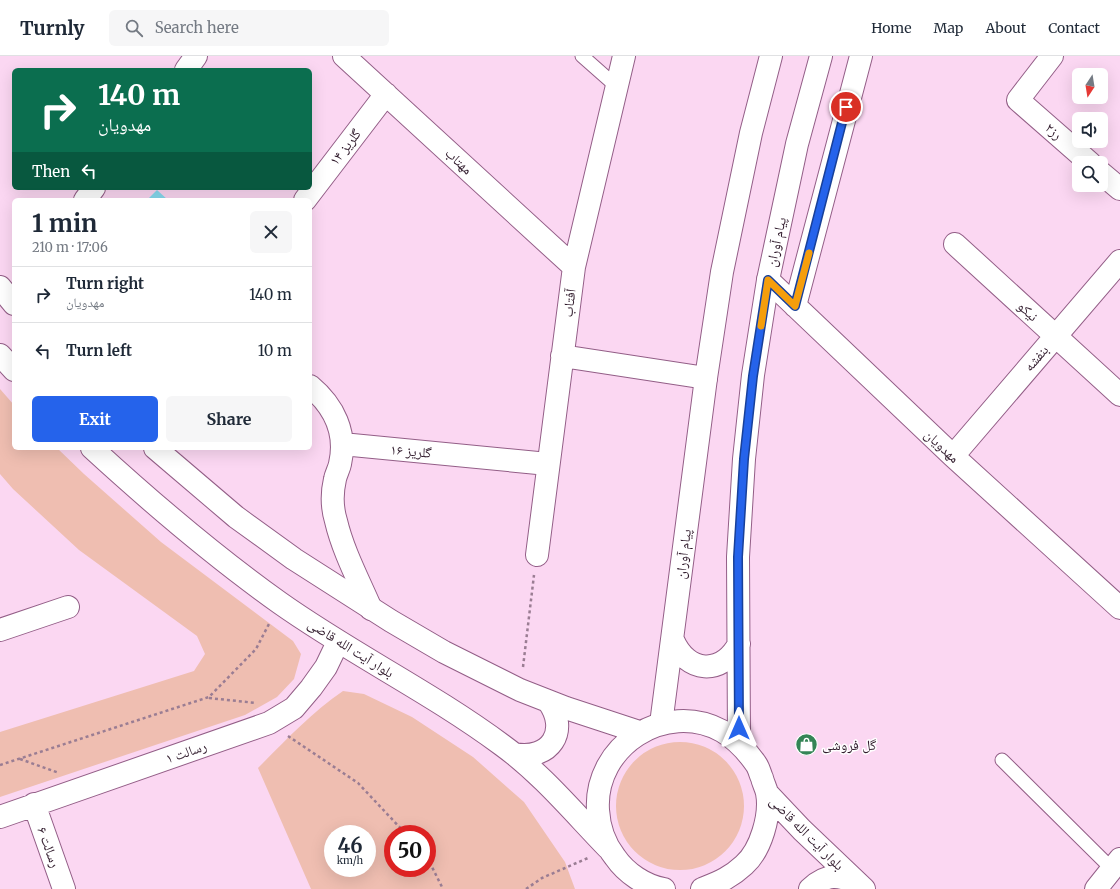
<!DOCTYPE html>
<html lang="en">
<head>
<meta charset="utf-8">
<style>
  :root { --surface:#fff; --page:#f6f6f7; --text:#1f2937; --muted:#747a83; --line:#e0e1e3; --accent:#2563eb }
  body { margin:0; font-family:Merriweather,"Noto Naskh Arabic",serif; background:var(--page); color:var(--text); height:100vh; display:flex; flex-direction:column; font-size:15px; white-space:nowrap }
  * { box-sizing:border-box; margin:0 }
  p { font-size:13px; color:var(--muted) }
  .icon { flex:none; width:22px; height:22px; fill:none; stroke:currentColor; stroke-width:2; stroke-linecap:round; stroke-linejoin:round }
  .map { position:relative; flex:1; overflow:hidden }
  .side { position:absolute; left:12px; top:142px; width:300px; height:252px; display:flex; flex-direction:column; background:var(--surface); border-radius:6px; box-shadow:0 4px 16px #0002 }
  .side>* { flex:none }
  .banner { position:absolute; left:12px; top:12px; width:300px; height:122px; border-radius:6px; box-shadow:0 4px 16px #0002; background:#0b6e4f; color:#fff; overflow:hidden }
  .needle { width:26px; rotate:192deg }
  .controls { position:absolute; left:1072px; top:12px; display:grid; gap:8px }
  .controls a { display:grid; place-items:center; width:36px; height:36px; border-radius:6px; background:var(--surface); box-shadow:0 4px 16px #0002; font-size:20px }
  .speed { position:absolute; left:324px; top:769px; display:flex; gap:8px; font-size:20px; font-weight:700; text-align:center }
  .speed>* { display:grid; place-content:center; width:52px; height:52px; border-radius:50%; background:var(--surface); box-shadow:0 4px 16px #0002; line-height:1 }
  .speed small { font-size:10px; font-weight:400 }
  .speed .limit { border:6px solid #d22; background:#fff; color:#111 }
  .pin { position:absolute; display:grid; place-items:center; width:34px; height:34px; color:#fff; margin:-17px; border:2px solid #fff; border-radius:50%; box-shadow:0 1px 4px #0007 }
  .me { position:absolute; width:44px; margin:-22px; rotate:0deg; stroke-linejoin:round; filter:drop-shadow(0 0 3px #0008) }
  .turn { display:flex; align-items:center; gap:14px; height:84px; padding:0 20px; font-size:18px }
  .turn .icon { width:52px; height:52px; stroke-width:2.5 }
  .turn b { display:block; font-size:28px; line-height:34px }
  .then { display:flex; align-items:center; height:38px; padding:0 20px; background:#0003; gap:8px; font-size:15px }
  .round { display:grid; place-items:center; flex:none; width:42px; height:42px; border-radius:6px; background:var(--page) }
  .headline { display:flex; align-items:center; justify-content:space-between; height:68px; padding:0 20px }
  h1 { font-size:24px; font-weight:700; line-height:30px }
  .cta { display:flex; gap:8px; margin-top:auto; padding:8px 20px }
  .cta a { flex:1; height:46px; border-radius:6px; background:var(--accent); color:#fff; font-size:16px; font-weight:700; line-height:46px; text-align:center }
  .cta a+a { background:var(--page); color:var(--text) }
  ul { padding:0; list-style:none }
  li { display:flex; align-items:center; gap:12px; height:56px; padding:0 20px; border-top:1px solid var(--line) }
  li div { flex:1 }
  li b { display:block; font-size:15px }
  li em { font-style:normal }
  header { display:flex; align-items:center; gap:24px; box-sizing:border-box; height:56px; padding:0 20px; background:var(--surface); border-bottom:1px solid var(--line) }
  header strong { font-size:19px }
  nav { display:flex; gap:22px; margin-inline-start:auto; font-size:14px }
  .search { width:280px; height:36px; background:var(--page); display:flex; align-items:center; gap:10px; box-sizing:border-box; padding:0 14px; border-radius:6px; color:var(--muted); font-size:15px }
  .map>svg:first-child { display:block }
</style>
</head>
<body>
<header>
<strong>Turnly</strong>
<div class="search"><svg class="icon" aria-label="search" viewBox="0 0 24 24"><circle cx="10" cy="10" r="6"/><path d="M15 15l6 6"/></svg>Search here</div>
<nav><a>Home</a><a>Map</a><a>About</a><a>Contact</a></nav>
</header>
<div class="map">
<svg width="1120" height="833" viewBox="0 0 1120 833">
  <rect width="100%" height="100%" fill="#fbd7f2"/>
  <path fill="#efbeb1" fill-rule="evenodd" d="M0 333 14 349V392H57L84 418 161 486 293 585 301 598 294 623 277 641 245 659 0 741V676L194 615 205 598 197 580 79 494 13 433 0 418Z
    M343 635 364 638 412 661 473 701 524 746 565 806 575 833H311L258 712C285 685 311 657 343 635ZM333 778H367V812H333ZM393 778H427V812H393Z
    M616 750a64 64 0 1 1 128 0a64 64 0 1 1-128 0Z"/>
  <path fill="#87daef" d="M157 134 168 144H147Z"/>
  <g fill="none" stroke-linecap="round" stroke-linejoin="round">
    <defs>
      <path id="service" d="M582 0 616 30
        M1002 704 1112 813"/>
      <path id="minor" d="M344 0 574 211
        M1052 0 1018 44 1090 107
        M186 14 196 0
        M1101 117 1120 133
        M85 144 94 132
        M305 144 386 38
        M955 188 1120 339
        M768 224 953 400 1120 552
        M795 250 861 0
        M562 300 706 322
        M310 330C334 350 347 377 340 408 339 413 336 418 335 423 332 436 332 452 336 465 343 495 359 525 371 553
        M342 388 548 408
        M953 400 1120 205
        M537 499 574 211 624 0
        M0 574 68 551
        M34 748 64 833
        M0 761 269 667 294 652 311 632 326 611 338 586
        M1096 833 1120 803"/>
      <path id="secondary" d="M0 231 14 248
        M0 299 14 314
        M92 392C152 447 214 500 280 547 352 598 432 637 502 689 542 718 574 757 608 792
        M155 392 236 461 294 503 391 565 444 596 520 634 566 652 639 676
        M673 584C687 617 721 620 739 588
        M661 668 706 322 722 216 751 77 771 0
        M739 686 738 501 744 403 753 319 768 224 797 88 821 0
        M514 698C550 705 570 675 548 645
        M767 737 802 774 864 833
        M664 833C645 830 626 817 615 801 604 787 599 771 598 754 594 690 665 644 722 675 736 683 747 695 756 708 759 712 760 718 762 722 763 727 766 732 767 737 771 759 761 794 744 809 730 822 719 826 702 833
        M810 833C826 817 840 819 858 828"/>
    </defs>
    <use href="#service" stroke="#935e87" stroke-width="15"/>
    <use href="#minor" stroke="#935e87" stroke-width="24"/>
    <use href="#secondary" stroke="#935e87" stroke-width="24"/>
    <path stroke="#9a7d93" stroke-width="2.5" stroke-dasharray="3 3" stroke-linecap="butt" d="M523 611 534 519
      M209 642 256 647
      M288 680 358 727 406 778
      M20 703 59 717
      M0 709 209 641 256 593 270 566
      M427 801 443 833
      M526 833 542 822 588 802"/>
    <use href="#service" stroke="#fff" stroke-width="13"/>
    <use href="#minor" stroke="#fff" stroke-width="22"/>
    <use href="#secondary" stroke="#fff" stroke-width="22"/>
  </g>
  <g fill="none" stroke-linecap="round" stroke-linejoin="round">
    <defs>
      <path id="route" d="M739 672 738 501 744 403 753 320 768 224 795 250 846 51"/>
    </defs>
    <use href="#route" stroke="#184099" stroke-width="10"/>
    <use href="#route" stroke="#2563eb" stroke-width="7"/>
    <path stroke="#f59e0b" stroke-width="7" d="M761 270 768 224 795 250 809 197"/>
  </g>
  <defs>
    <symbol id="shop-disc" viewBox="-11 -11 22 22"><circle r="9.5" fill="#348556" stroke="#fff"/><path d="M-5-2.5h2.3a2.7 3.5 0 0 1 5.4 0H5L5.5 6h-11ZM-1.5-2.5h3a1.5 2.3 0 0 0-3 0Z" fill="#fff"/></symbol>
  </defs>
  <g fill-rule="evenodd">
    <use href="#shop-disc" x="794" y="676" width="25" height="25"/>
  </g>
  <g text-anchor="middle" stroke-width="3" stroke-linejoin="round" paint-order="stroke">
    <g font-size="14" fill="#301b2c" stroke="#fff">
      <text transform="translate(1054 75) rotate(41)" y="5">رز۲</text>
      <text transform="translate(345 91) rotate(-52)" y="5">گلریز ۱۴</text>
      <text transform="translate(459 105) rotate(43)" y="5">مهتاب</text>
      <text transform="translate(776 186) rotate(-78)" y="5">پیام آوران</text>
      <text transform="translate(569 247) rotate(-83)" y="5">آفتاب</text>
      <text transform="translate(1028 255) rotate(43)" y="5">نیکو</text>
      <text transform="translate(1036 302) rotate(-49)" y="5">بنفشه</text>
      <text transform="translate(942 390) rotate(43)" y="5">مهدویان</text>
      <text transform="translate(411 395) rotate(5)" y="5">گلریز ۱۶</text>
      <text transform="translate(683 498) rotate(-83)" y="5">پیام آوران</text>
      <text transform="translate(351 592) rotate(32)" y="5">بلوار آیت ‌الله قاضی</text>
      <text transform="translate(186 696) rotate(-19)" y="5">رسالت ۱</text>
      <text transform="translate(807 777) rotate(45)" y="5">بلوار آیت ‌الله قاضی</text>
      <text transform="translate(49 791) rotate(70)" y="5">رسالت ۶</text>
    </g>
    <g font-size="14" fill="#301b2c" stroke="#fff" text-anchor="start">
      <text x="822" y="694">گل فروشی</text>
    </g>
  </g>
</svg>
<div class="controls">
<a><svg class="needle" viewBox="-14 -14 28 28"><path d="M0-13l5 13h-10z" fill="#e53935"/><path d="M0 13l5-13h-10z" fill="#747a83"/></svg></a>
<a><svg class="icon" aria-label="sound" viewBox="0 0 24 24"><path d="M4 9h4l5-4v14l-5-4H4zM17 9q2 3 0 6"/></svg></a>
<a><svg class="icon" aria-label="search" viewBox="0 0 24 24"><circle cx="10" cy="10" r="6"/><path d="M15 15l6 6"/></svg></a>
</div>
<div class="speed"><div>46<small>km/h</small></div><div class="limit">50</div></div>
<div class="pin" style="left:846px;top:51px;background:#d93025"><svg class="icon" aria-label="arrive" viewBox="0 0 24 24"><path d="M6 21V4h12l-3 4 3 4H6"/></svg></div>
<svg class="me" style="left:739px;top:672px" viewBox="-20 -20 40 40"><path d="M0-17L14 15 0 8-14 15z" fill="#2563eb" stroke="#fff" stroke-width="4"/></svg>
<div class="banner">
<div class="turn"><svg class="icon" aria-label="right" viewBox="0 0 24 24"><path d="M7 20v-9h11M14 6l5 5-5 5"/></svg><div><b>140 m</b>مهدویان</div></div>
<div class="then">Then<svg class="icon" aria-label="left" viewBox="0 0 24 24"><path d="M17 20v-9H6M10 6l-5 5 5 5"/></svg></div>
</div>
<section class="side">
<div class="headline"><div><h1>1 min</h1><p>210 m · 17:06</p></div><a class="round"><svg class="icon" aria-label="close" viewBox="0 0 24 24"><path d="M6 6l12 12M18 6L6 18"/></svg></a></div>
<ul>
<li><svg class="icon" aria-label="right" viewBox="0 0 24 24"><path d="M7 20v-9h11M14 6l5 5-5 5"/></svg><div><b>Turn right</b><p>مهدویان</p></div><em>140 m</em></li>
<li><svg class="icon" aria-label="left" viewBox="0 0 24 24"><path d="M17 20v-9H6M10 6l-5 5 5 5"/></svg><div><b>Turn left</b></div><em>10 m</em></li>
</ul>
<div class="cta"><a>Exit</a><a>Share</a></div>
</section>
</div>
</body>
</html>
